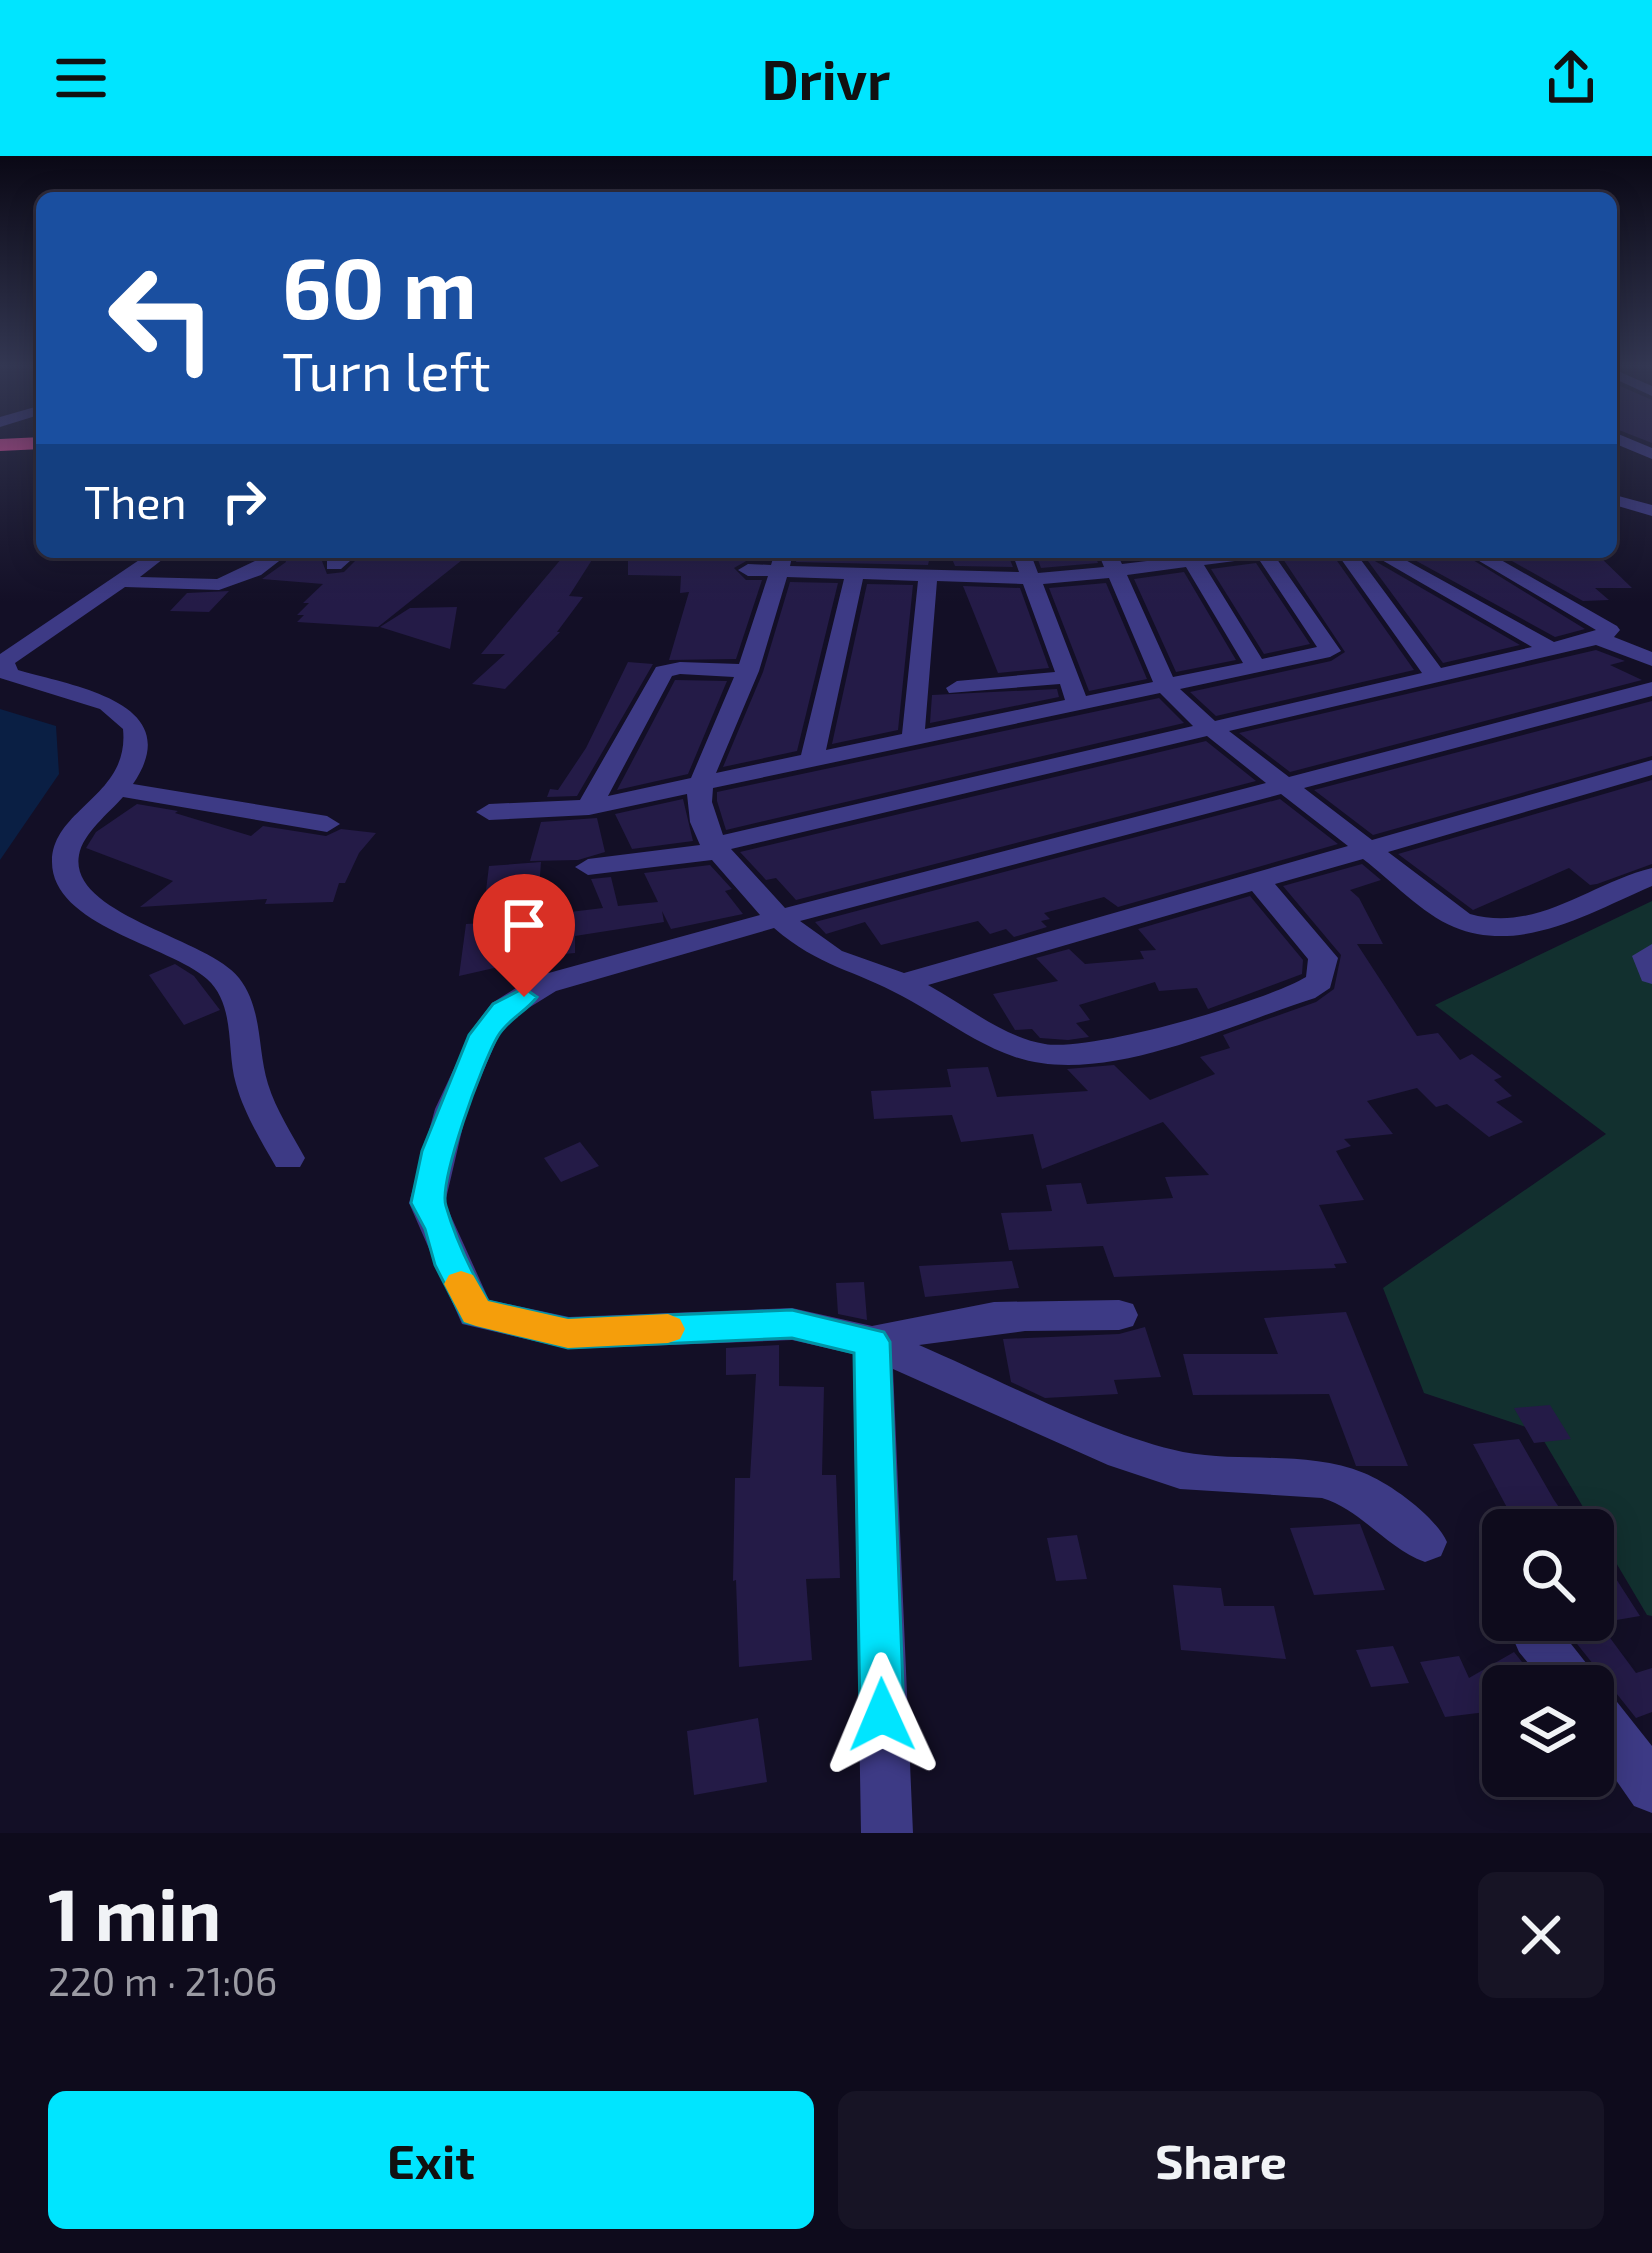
<!DOCTYPE html>
<html lang="en">
<head>
<meta charset="utf-8">
<style>
  :root { --surface:#0e0b1c; --page:#171425; --text:#f1f3f6; --muted:#9b9ba3; --line:#2e2b3b; --accent:#00e5ff }
  body { margin:0; font-family:"Exo 2",sans-serif; background:var(--page); color:var(--text); height:100vh; display:flex; flex-direction:column; font-size:45px; white-space:nowrap }
  * { box-sizing:border-box; margin:0 }
  p { font-size:39px; color:var(--muted) }
  .icon { flex:none; width:66px; height:66px; fill:none; stroke:currentColor; stroke-width:2; stroke-linecap:round; stroke-linejoin:round }
  .map { position:relative; height:1677px; overflow:hidden }
  .sheet { display:flex; flex-direction:column; background:var(--surface); flex:1 }
  .sheet>* { flex:none }
  .banner { position:absolute; left:36px; top:36px; width:1581px; height:366px; border-radius:18px; box-shadow:0 6px 30px #0003,0 0 0 3px var(--line); background:#1a4fa0; color:#fff; overflow:hidden }
  .controls { position:absolute; left:1482px; top:1353px; display:grid; gap:24px }
  .controls a { display:grid; place-items:center; width:132px; height:132px; border-radius:18px; background:var(--surface); box-shadow:0 6px 30px #0003,0 0 0 3px var(--line); font-size:60px }
  .pin { position:absolute; display:grid; place-items:center; width:102px; height:102px; color:#fff; margin:-123px -51px; border-radius:50% 50% 50% 0; rotate:-45deg; box-shadow:0 0 12px #0007 }
  .pin .icon { rotate:45deg }
  .me { position:absolute; width:132px; margin:-66px; rotate:359deg; stroke-linejoin:round; filter:drop-shadow(0 0 9px #0008) }
  .turn { display:flex; align-items:center; gap:42px; height:252px; padding:0 48px; font-size:54px }
  .turn .icon { width:156px; height:156px; stroke-width:2.5 }
  .turn b { display:block; font-size:84px; line-height:102px }
  .then { display:flex; align-items:center; height:114px; padding:0 48px; background:#0003; gap:24px; font-size:45px }
  .round { display:grid; place-items:center; flex:none; width:126px; height:126px; border-radius:18px; background:var(--page) }
  .summary { display:flex; align-items:center; justify-content:space-between; height:204px; padding:0 48px }
  h1 { font-size:72px; font-weight:700; line-height:90px }
  .primary-button { display:flex; gap:24px; margin-top:auto; padding:24px 48px }
  .primary-button a { flex:1; height:138px; border-radius:18px; background:var(--accent); color:#111; font-size:48px; font-weight:700; line-height:138px; text-align:center }
  .primary-button a+a { background:var(--page); color:var(--text) }
  header { display:flex; justify-content:space-between; align-items:center; height:156px; padding:0 48px; background:var(--accent); color:#111; font-size:54px; font-weight:700 }
  .map>svg:first-child { display:block }
</style>
</head>
<body>
<header><svg class="icon" aria-label="menu" viewBox="0 0 24 24"><path d="M4 6h16M4 12h16M4 18h16"/></svg>Drivr<svg class="icon" aria-label="share" viewBox="0 0 24 24"><path d="M12 15V3M7 8l5-5 5 5M5 13v7h14v-7"/></svg></header>
<div class="map">
<svg width="1652" height="1677" viewBox="0 0 1652 1677">
  <rect width="100%" height="100%" fill="#130f26"/>
  <path fill="#12302f" d="M1652 745V1460L1647 1459 1538 1275 1424 1237 1383 1132 1606 978 1435 849Z"/>
  <path fill="#0a1f44" d="M0 553 56 570 59 618 0 704Z"/>
  <path fill="#241b47" d="M1611 226 1652 244V287L1611 271Z
    M282 396H332L322 405 327 418 344 416 364 396 467 400 378 471 297 466 304 459H297L309 447H303L323 428 262 423 286 406Z
    M567 396H597L569 440 583 441 557 476H560L505 533 472 528 505 498H481Z
    M628 396H770L768 404H748L734 412 746 424H762L736 503 669 504 689 436 680 437 681 420 628 419Z
    M797 396H931L928 409 796 406Z
    M1035 396H1094L1098 407 1041 412Z
    M1400 396H1460L1585 473 1555 481Z
    M1496 396H1595L1632 432H1595L1609 444 1583 445Z
    M950 398 1008 399 1013 411 955 410Z
    M1365 401H1368L1520 489 1443 507Z
    M1335 402 1414 514 1216 560 1190 536 1331 505 1345 496 1283 403Z
    M1256 407 1310 488 1264 498 1211 413Z
    M1184 416 1236 504 1176 516 1134 423Z
    M790 426 838 427 797 595 723 611 763 516Z
    M1106 427 1147 523 1089 535 1049 432Z
    M867 428 913 429 898 574 832 588Z
    M963 430 1020 432 1049 512 998 517Z
    M229 435 209 456 170 455 187 437Z
    M457 451 450 493 380 471 410 452Z
    M1596 494 1625 505 1610 509 1642 524 1290 616 1239 577Z
    M628 506 653 508 577 640 547 641 550 633 558 634 586 592Z
    M675 524 727 525 688 618 617 634Z
    M1057 533 1059 541 930 567 932 539Z
    M1159 542 1184 567 726 674 717 645V636Z
    M1652 545V600L1373 679 1314 634Z
    M1206 585 1256 625 796 744 776 722 766 724 740 696Z
    M1652 624V708L1597 728 1590 729 1569 712 1473 754 1398 698Z
    M683 643 693 685 632 693 615 658Z
    M1280 643 1338 688 1118 751 1104 741 1044 757 1050 763 1041 765 1047 771 1014 781 1006 773 990 778 978 765 881 789 865 766 826 778 815 766Z
    M137 648 178 655 175 657 251 680 263 670 326 680 341 673 376 677 359 697 345 727H339L333 746 265 748 267 743 140 751 173 725 86 692 96 676Z
    M597 662 605 696 578 704 530 705 541 666Z
    M541 706 537 760 603 752 591 723 611 721 618 750 658 746 644 717 710 709 732 733 725 735 743 758 671 773 662 755 664 766 575 780V797L501 804 503 810 459 820 466 768 482 767 489 710Z
    M1362 708 1381 724 1350 734 1359 742 1383 788H1357L1417 880 1438 877 1460 904 1472 898 1502 921 1494 924 1512 940 1496 946 1523 966 1489 981 1447 948 1436 951 1417 932 1367 945 1393 978 1344 983 1351 990 1336 995 1364 1044 1319 1049 1347 1107 1334 1108 1336 1112 1114 1121 1103 1090 1009 1094 1001 1057 1052 1055 1046 1029 1081 1027 1087 1048 1173 1042 1165 1021 1209 1019 1163 966 1042 1013 1033 978 961 986 952 959 874 963 871 935 951 931 947 913 988 911 997 941 1088 935 1067 913 1114 909 1150 944 1215 918 1200 901 1230 892 1223 879 1316 846 1334 833 1341 799 1283 730Z
    M1250 740 1303 804 1302 818 1208 853 1197 832 1159 835 1155 826 1079 849 1090 864 1076 867 1089 881 1068 884 1040 882 1032 873 1015 874 993 838 1058 825 1036 802 1069 793 1085 808 1144 803 1140 795 1156 794 1138 773Z
    M175 808 194 820 220 854 184 869 149 819Z
    M580 986 599 1010 561 1026 544 1002Z
    M1012 1105 1019 1132 925 1141 919 1110Z
    M864 1126 867 1164 838 1158 836 1127Z
    M1346 1156 1408 1310H1356L1329 1238 1193 1239 1183 1198H1278L1264 1162Z
    M1145 1171 1161 1221 1114 1224 1118 1238 1045 1242 1011 1226 1003 1183 1119 1178Z
    M779 1189V1230L824 1231 822 1319H836L840 1422 806 1423 812 1504 739 1511 736 1424 733 1425 735 1322H750L756 1218 726 1219V1192Z
    M1550 1249 1571 1283 1534 1287 1514 1252Z
    M1519 1283 1554 1344 1575 1374H1519L1473 1288Z
    M1360 1368 1385 1434 1314 1439 1290 1372Z
    M1077 1379 1087 1423 1056 1425 1047 1382Z
    M1611 1415 1640 1460 1599 1467 1636 1517 1652 1512V1556L1636 1562 1558 1464H1593V1418Z
    M1173 1429 1221 1432 1224 1450H1274L1286 1503 1181 1494Z
    M1393 1490 1409 1527 1371 1531 1356 1494Z
    M1514 1496 1541 1530H1503V1554L1445 1561 1420 1506 1459 1500 1469 1522Z
    M758 1562 767 1626 694 1639 687 1575Z"/>
  <g fill="none" stroke-linecap="round" stroke-linejoin="round">
    <path fill="#3d3a85" fill-rule="evenodd" d="M1611 212 1652 230V240L1611 221Z
      M42 249V258L0 271V261Z
      M1611 275 1652 292V303L1611 286Z
      M1611 338 1652 349V360L1611 348Z
      M151 396H172L140 421 217 423 274 396 283 402 261 419 219 434 125 431 15 507 18 514C72 530 189 546 133 628L327 660 340 668 327 676 123 641C109 657 83 677 79 699 68 759 208 782 239 822 263 853 257 892 268 928 276 954 292 978 305 1002L300 1011H276C261 985 244 957 236 928 226 894 236 849 207 823 169 789 51 770 52 705 53 652 130 640 123 573L100 553 0 522V498Z
      M339 396H360L341 413H327V405Z
      M775 396H793L790 410 1019 416 1012 396H1030L1038 417 1104 411 1098 396H1116L1122 408 1180 401 1177 396H1272L1341 495 1330 501 1180 533 1215 565 1422 517 1336 396H1355L1441 512 1532 491 1368 396H1391L1554 486 1596 474 1464 396H1487L1617 470 1620 474 1614 481 1652 496V510L1596 489 1229 575 1289 621 1652 526V540L1304 632 1372 684 1652 604V619L1388 696 1470 758C1538 777 1590 727 1652 712V730C1591 756 1521 799 1454 771 1422 758 1391 724 1363 703L1275 728 1338 802 1330 832 1315 842C1229 869 1103 931 1015 901 974 887 940 860 902 840 855 814 819 811 774 772L556 835 514 861 498 881 467 953 445 1047 489 1144 569 1161 792 1152 872 1170 994 1146 1119 1144 1133 1148 1138 1159 1133 1170 1119 1174 1025 1175 919 1189C996 1222 1104 1280 1183 1296 1243 1307 1307 1294 1364 1317 1391 1328 1435 1360 1447 1386L1441 1400 1425 1406C1386 1392 1362 1354 1322 1342L1180 1333 1108 1309 893 1213 913 1677H861L853 1198 792 1184 569 1193 462 1168 409 1047 435 953 473 872 492 847 534 821 760 759 712 704 588 719 575 711 588 703 700 689 690 666 687 638 589 659 489 664 476 656 489 648 580 644 656 511 680 506 739 508 768 420H748L738 414 748 408 771 409ZM1258 402 1317 491 1262 503 1204 409ZM1186 411 1243 507 1173 521 1127 419ZM787 421 844 423 801 599 716 617 759 515ZM1109 422 1153 526 1086 540 1043 428ZM863 423 918 425 902 578 826 594ZM937 425 1023 428 1055 516 957 525 946 532 949 537 1060 528 1065 544 925 573ZM680 518 734 521 691 622 608 640 672 520ZM1160 537 1193 570 723 679 712 646 713 632ZM1207 580 1266 627 785 752 731 693ZM1281 638 1348 690 904 817 842 795 800 765ZM1252 735 1308 803 1306 821C1264 846 1092 896 1045 888 1003 881 965 849 928 829Z
      M1652 788V828L1642 825 1632 800Z
      M1518 1464H1552L1652 1590V1657L1634 1650 1593 1591V1530H1547L1519 1496 1512 1480Z"/>
    <path fill="#ff4fa3" fill-rule="evenodd" d="M42 281V293L0 295V283Z"/>
  </g>
  <linearGradient id="sky" x2="0" y2="1"><stop stop-color="#0a0815"/><stop offset="0.47" stop-color="#333752"/><stop offset="1" stop-color="#333752" stop-opacity="0"/></linearGradient>
  <rect width="1652" height="446" fill="url(#sky)"/>
  <path fill="#00e5ff" stroke="#0095a6" stroke-width="3" d="M524 832 537 841C526 856 508 863 498 880 483 905 438 1026 446 1050 455 1081 472 1117 488 1145L568 1163 792 1154 884 1176 890 1186 904 1559 897 1574 882 1581 866 1574 860 1559 854 1197 792 1182 568 1192 464 1166 435 1109 425 1073 411 1047 422 995 469 879 493 848Z"/>
  <path fill="#f59e0b" d="M461 1115 473 1119 488 1145 568 1163 668 1158 680 1163 685 1173 680 1183 668 1187 568 1192 476 1170 464 1166 444 1128 449 1119Z"/>
</svg>
<div class="controls">
<a><svg class="icon" aria-label="search" viewBox="0 0 24 24"><circle cx="10" cy="10" r="6"/><path d="M15 15l6 6"/></svg></a>
<a><svg class="icon" aria-label="layers" viewBox="0 0 24 24"><path d="M12 4l9 5-9 5-9-5zM3 14l9 5 9-5"/></svg></a>
</div>
<div class="pin" style="left:524px;top:841px;background:#d93025"><svg class="icon" aria-label="arrive" viewBox="0 0 24 24"><path d="M6 21V4h12l-3 4 3 4H6"/></svg></div>
<svg class="me" style="left:882px;top:1559px" viewBox="-20 -20 40 40"><path d="M0-17L14 15 0 8-14 15z" fill="#00e5ff" stroke="#fff" stroke-width="4"/></svg>
<div class="banner">
<div class="turn"><svg class="icon" aria-label="left" viewBox="0 0 24 24"><path d="M17 20v-9H6M10 6l-5 5 5 5"/></svg><div><b>60 m</b>Turn left</div></div>
<div class="then">Then<svg class="icon" aria-label="right" viewBox="0 0 24 24"><path d="M7 20v-9h11M14 6l5 5-5 5"/></svg></div>
</div>
</div>
<section class="sheet">
<div class="summary"><div><h1>1 min</h1><p>220 m · 21:06</p></div><a class="round"><svg class="icon" aria-label="close" viewBox="0 0 24 24"><path d="M6 6l12 12M18 6L6 18"/></svg></a></div>
<div class="primary-button"><a>Exit</a><a>Share</a></div>
</section>
</body>
</html>
